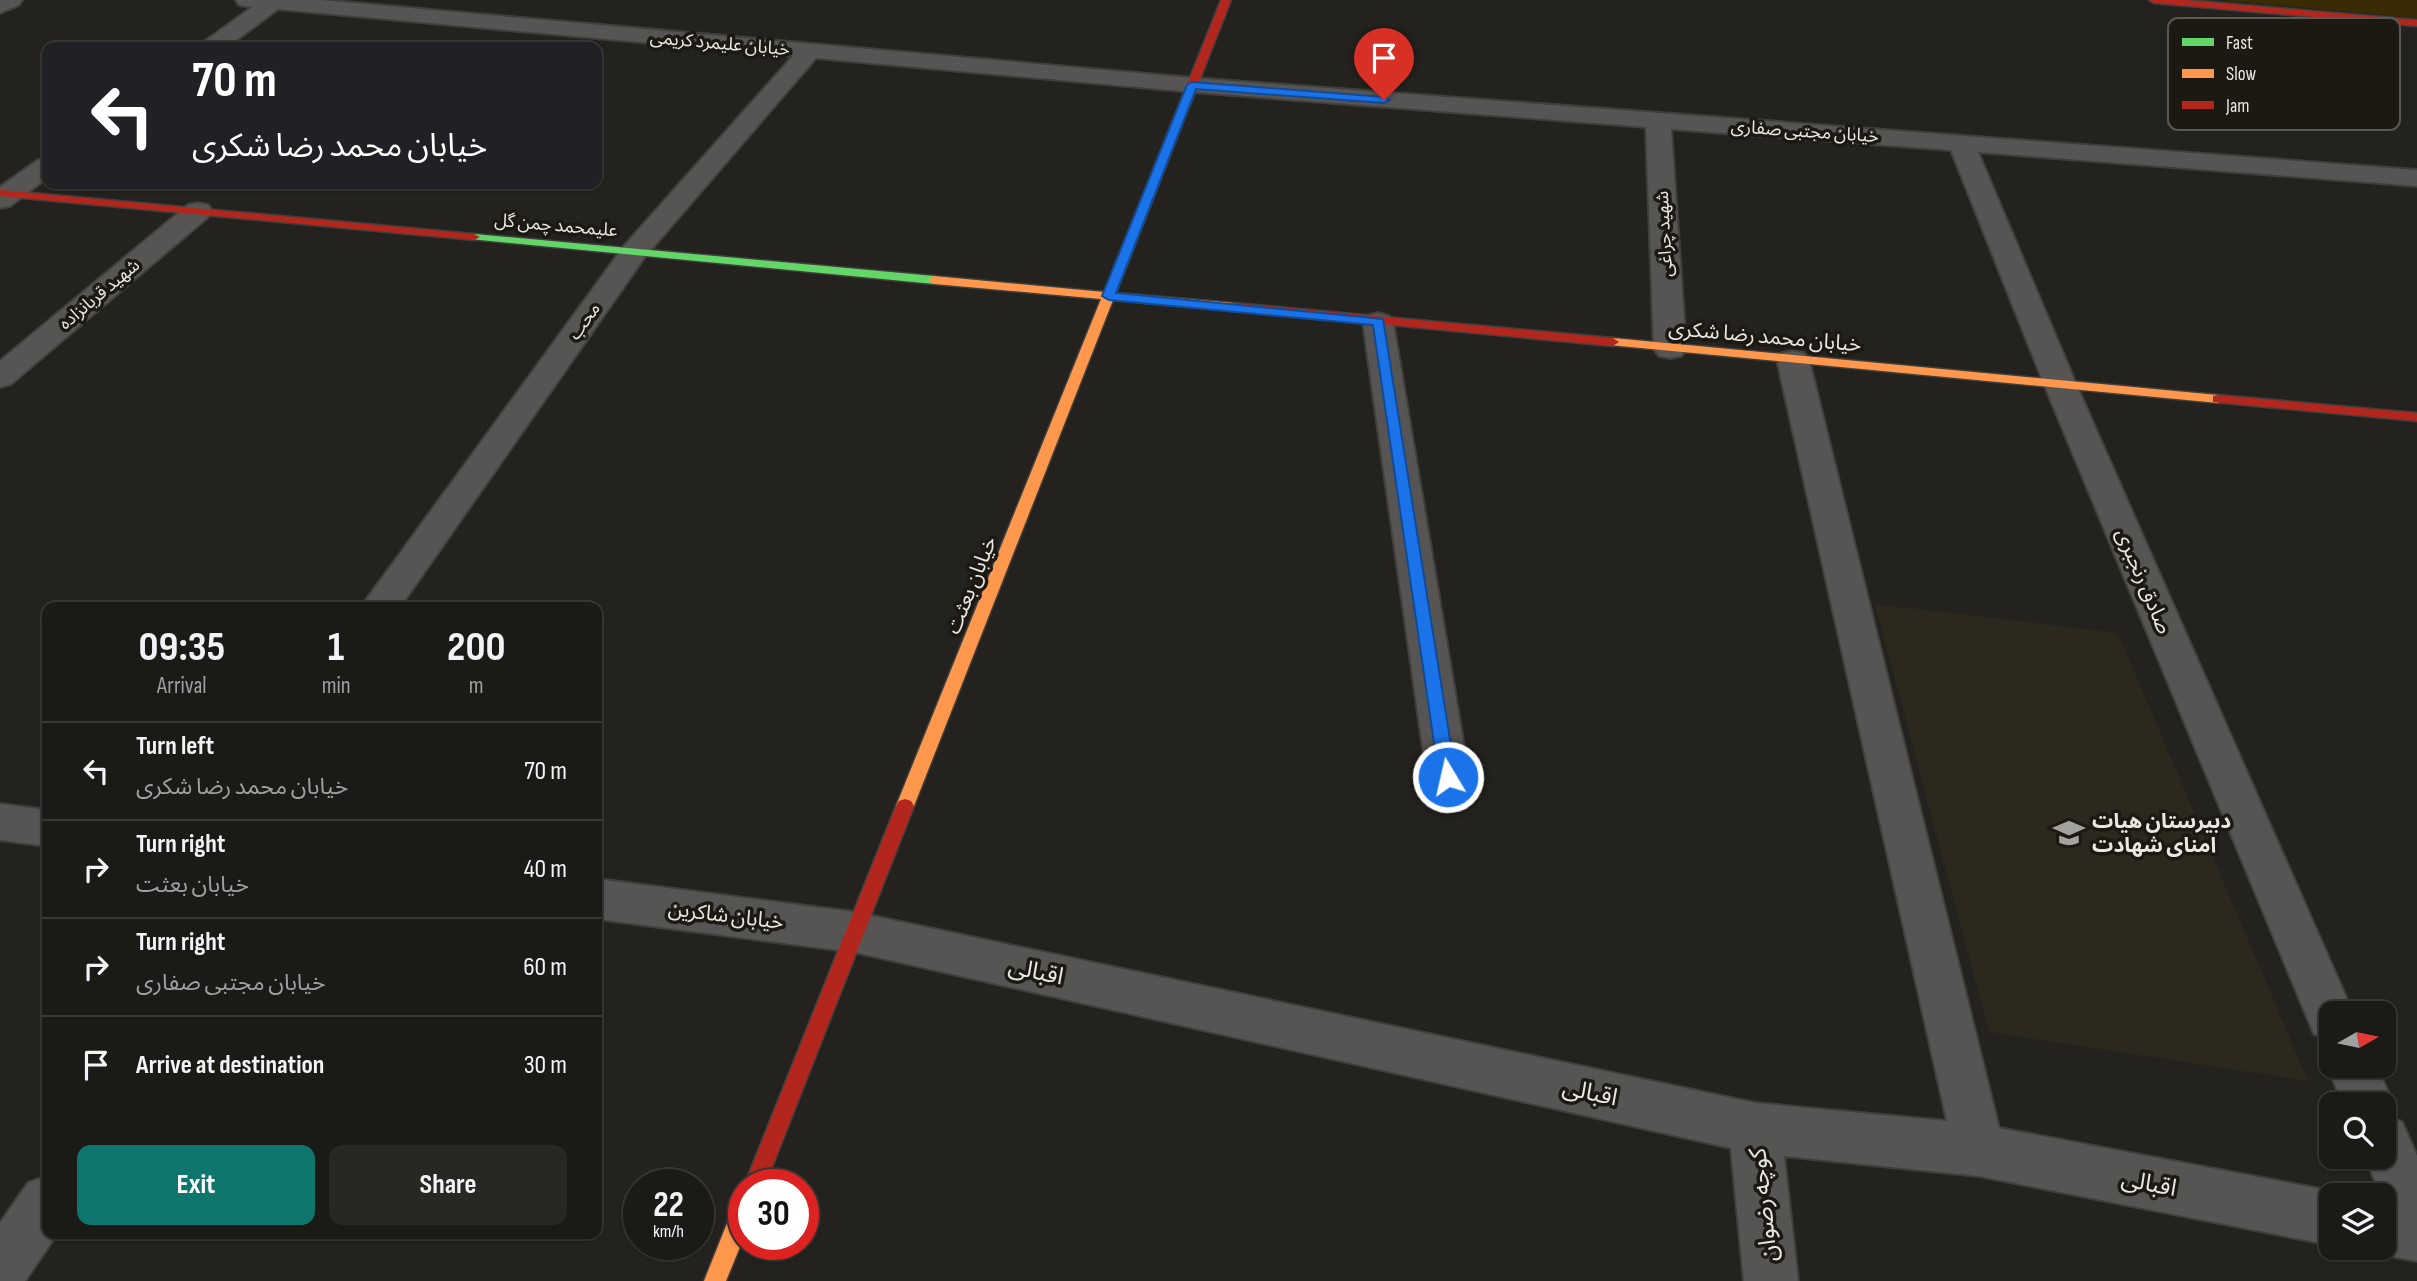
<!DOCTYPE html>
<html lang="en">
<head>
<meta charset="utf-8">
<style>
  :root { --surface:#1a1a16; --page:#272723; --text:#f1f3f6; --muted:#9fa1a1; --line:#383835; --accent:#0f766e }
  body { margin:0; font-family:"Sofia Sans Condensed","Noto Sans Arabic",sans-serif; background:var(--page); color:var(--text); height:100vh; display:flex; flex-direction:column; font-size:26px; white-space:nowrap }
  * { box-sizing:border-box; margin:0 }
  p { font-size:23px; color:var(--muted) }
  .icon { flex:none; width:38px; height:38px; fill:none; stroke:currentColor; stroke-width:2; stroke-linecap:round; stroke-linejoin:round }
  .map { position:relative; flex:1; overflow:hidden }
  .drawer { position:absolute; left:42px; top:602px; width:560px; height:637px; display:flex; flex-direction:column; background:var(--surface); border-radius:14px; box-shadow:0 2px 5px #0004,0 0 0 2px var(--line) }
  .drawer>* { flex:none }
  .top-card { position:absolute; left:42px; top:42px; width:560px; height:147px; border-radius:14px; box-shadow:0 2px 5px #0004,0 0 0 2px var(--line); background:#202124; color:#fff; overflow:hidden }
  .needle { width:46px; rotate:81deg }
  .tools { position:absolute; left:2319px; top:1001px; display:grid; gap:14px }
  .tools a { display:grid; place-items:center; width:77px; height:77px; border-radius:14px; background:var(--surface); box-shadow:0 2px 5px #0004,0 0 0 2px var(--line); font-size:35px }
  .speed { position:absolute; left:623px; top:1169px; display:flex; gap:14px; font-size:35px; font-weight:700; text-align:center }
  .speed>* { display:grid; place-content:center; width:91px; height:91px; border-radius:50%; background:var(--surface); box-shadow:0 2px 5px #0004,0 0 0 2px var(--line); line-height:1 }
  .speed small { font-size:18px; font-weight:400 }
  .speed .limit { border:10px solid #d22; background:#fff; color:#111 }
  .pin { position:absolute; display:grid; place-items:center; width:60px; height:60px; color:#fff; margin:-72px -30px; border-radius:50% 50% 50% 0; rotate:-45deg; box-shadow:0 0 7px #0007 }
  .pin .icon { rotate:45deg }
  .me { position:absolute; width:77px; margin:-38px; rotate:351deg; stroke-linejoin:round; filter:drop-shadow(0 0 5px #0008) }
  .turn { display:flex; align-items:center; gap:24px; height:147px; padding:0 35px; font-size:32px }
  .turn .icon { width:91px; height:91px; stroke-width:2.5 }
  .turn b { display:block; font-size:49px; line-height:60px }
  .eta { display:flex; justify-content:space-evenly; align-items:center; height:119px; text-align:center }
  .eta b { font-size:42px; font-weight:700; line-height:49px }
  .primary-button { display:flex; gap:14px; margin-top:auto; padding:14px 35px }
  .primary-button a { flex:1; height:80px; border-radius:14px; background:var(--accent); color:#fff; font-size:28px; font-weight:700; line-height:80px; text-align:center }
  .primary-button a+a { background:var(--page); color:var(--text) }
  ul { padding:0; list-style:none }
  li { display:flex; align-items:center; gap:21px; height:98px; padding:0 35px; border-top:2px solid var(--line) }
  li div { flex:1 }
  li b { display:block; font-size:26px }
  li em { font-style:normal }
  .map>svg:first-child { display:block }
</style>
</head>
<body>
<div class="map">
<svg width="2417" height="1281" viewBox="0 0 2417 1281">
  <rect width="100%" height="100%" fill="#23221e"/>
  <path fill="#2d281d" d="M1875 604 2118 633 2308 1081 1989 1032Z"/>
  <path fill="#392c05" d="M2220 0H2417V18Z"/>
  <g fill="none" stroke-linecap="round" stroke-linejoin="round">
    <defs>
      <path id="street" d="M0 0H22L19 5 0 13Z
        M236 0H321L1193 78 2417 170V186L1978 152 2076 384 2353 1013H2331V1040L2314 1034 2044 384 1951 150 1671 129 1686 349 1681 356 1670 358 1659 356 1654 349 1646 127 1193 92 816 58 644 258 400 607H361L624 246 793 56 278 9 227 47H201L204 42 252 7 239 5Z
        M47 158V178L10 206 0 208V187L38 160Z
        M198 203 208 205 212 211 208 217 11 384 0 387V361L188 205Z
        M1378 313 1389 316 1393 322 1469 777 1463 789 1448 794 1433 789 1427 777 1363 322 1367 316Z
        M1793 351 1804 353 1809 360 1999 1128 2331 1191 2340 1195H2331V1245L1979 1176 1784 1156 1798 1281H1744L1731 1148 854 952 597 919V879L854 912 1755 1103 1947 1121 1777 360 1782 353Z
        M0 804 47 810V846L0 840Z
        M2331 1057V1066H2377L2393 1104 2388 1116 2402 1122 2417 1156V1261L2384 1255 2367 1248H2384V1195H2381L2365 1157H2384V1104H2343L2327 1066Z
        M47 1176V1234H57L25 1281H0V1223L28 1183Z"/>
      <path id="fast" d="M474 234 934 276 940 280 934 284 470 239V235Z"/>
      <path id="slow" d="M1121 261 1127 265 1116 293 1234 303 1240 307 1234 311 1113 300 914 806 911 811 905 813 899 811 896 806 1101 299 934 284 928 280 934 276 1104 292 1115 265Z
        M1613 338 2218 395 2225 399 2218 403 1609 345 1607 342Z
        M744 1198V1237L726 1281H704L736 1201Z"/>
      <path id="jam" d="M1221 0H1231L1127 265 1125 268H1117L1115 265Z
        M2149 0H2185L2417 20V26L2154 3Z
        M0 190 474 234 480 237 474 240 0 196Z
        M1234 303 1613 338 1619 342 1613 346 1230 310V304Z
        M2218 395 2417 413V421L2213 402V396Z
        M905 799 911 801 914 806 765 1185 744 1186 896 806 899 801Z"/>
    </defs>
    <use href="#street" stroke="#403f3c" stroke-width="4"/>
    <use href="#fast" stroke="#403f3c" stroke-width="3"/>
    <use href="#slow" stroke="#403f3c" stroke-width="3"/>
    <use href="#jam" stroke="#403f3c" stroke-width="3"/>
    <use href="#street" fill="#565553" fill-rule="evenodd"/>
    <use href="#fast" fill="#63d668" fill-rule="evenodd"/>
    <use href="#slow" fill="#ff974d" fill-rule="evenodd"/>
    <use href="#jam" fill="#b3261e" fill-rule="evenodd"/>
  </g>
  <path fill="#1a73e8" stroke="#114b97" stroke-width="2" d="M1192 82 1384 97 1390 100 1384 103 1196 89 1116 293 1383 319 1456 777 1454 782H1441L1439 777 1373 325 1109 300 1102 296 1187 85Z"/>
  <defs>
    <symbol id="school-bare" viewBox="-9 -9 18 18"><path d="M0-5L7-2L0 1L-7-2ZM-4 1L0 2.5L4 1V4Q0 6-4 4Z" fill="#a3a29d" stroke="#1c1913" stroke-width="2.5" paint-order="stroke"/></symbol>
  </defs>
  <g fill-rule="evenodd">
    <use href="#school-bare" x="2047" y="811" width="44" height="44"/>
  </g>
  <g text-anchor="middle" stroke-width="7" stroke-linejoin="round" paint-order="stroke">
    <g font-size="18" fill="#e8e7e2" stroke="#1c1913">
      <text transform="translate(720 43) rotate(5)" y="6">خیابان علیمرد کریمی</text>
      <text transform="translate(1805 131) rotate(4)" y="6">خیابان مجتبی صفاری</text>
      <text transform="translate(556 225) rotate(5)" y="6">علیمحمد چمن گل</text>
      <text transform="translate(1664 234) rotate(-93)" y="6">شهید چراغی</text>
      <text transform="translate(99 294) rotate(-40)" y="6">شهید قربانزاده</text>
      <text transform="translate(584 321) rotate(-54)" y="6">محب</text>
    </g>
    <g font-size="21" fill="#e8e7e2" stroke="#1c1913">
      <text transform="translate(1765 336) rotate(5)" y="7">خیابان محمد رضا شکری</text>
      <text transform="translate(2144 581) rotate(67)" y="7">صادق رنجبری</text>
      <text transform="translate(971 585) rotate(-68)" y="7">خیابان بعثت</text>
      <text transform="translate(726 915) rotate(7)" y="7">خیابان شاکرین</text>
    </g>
    <g font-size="21" font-weight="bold" fill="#e8e7e2" stroke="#1c1913" text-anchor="start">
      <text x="2092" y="828">دبیرستان هیات<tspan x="2092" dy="24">امنای شهادت</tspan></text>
    </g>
    <g font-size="24" fill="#e8e7e2" stroke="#1c1913">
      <text transform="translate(1036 971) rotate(12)" y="8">اقبالی</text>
      <text transform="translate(1590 1092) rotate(12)" y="8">اقبالی</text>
      <text transform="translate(2149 1183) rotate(11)" y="8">اقبالی</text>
      <text transform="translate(1763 1205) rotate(-96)" y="8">کوچه رضوان</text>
    </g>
  </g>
  <rect x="2168" y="18" width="232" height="112" rx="10" fill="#1c1913" stroke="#595751" stroke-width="2"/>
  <rect x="2182" y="38" width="32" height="8" fill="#63d668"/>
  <rect x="2182" y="69" width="32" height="9" fill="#ff974d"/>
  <rect x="2182" y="101" width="32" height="8" fill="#b3261e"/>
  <g font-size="19" fill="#e8e7e2">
    <text x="2226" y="49">Fast</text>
    <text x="2226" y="80">Slow</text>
    <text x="2226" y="112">Jam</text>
  </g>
</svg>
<div class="tools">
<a><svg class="needle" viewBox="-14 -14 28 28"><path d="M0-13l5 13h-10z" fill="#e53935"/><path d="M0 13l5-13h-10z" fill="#9fa1a1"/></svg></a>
<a><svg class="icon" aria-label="search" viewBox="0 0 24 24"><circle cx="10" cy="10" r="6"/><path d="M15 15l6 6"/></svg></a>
<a><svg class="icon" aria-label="layers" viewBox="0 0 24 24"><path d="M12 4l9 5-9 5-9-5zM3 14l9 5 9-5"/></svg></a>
</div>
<div class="speed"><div>22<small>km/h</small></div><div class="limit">30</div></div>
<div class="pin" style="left:1384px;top:100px;background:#d93025"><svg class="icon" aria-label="arrive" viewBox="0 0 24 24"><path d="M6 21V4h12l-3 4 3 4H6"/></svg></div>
<svg class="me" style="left:1448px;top:777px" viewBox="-20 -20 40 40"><circle r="17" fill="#1a73e8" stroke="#fff" stroke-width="3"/><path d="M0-11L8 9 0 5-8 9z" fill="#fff"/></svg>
<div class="top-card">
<div class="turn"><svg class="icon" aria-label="left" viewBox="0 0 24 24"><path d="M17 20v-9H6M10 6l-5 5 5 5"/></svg><div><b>70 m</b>خیابان محمد رضا شکری</div></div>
</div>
<section class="drawer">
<div class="eta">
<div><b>09:35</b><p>Arrival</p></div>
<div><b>1</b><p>min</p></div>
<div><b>200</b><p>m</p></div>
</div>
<ul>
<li><svg class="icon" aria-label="left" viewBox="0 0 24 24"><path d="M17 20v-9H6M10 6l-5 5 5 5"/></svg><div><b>Turn left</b><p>خیابان محمد رضا شکری</p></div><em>70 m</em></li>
<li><svg class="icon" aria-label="right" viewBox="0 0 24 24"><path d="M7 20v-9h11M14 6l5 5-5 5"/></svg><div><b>Turn right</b><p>خیابان بعثت</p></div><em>40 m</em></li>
<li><svg class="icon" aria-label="right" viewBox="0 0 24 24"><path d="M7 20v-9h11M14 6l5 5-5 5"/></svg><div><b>Turn right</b><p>خیابان مجتبی صفاری</p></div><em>60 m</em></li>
<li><svg class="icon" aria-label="arrive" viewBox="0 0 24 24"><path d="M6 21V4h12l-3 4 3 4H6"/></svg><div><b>Arrive at destination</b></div><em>30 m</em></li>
</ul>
<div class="primary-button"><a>Exit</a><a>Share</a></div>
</section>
</div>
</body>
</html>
